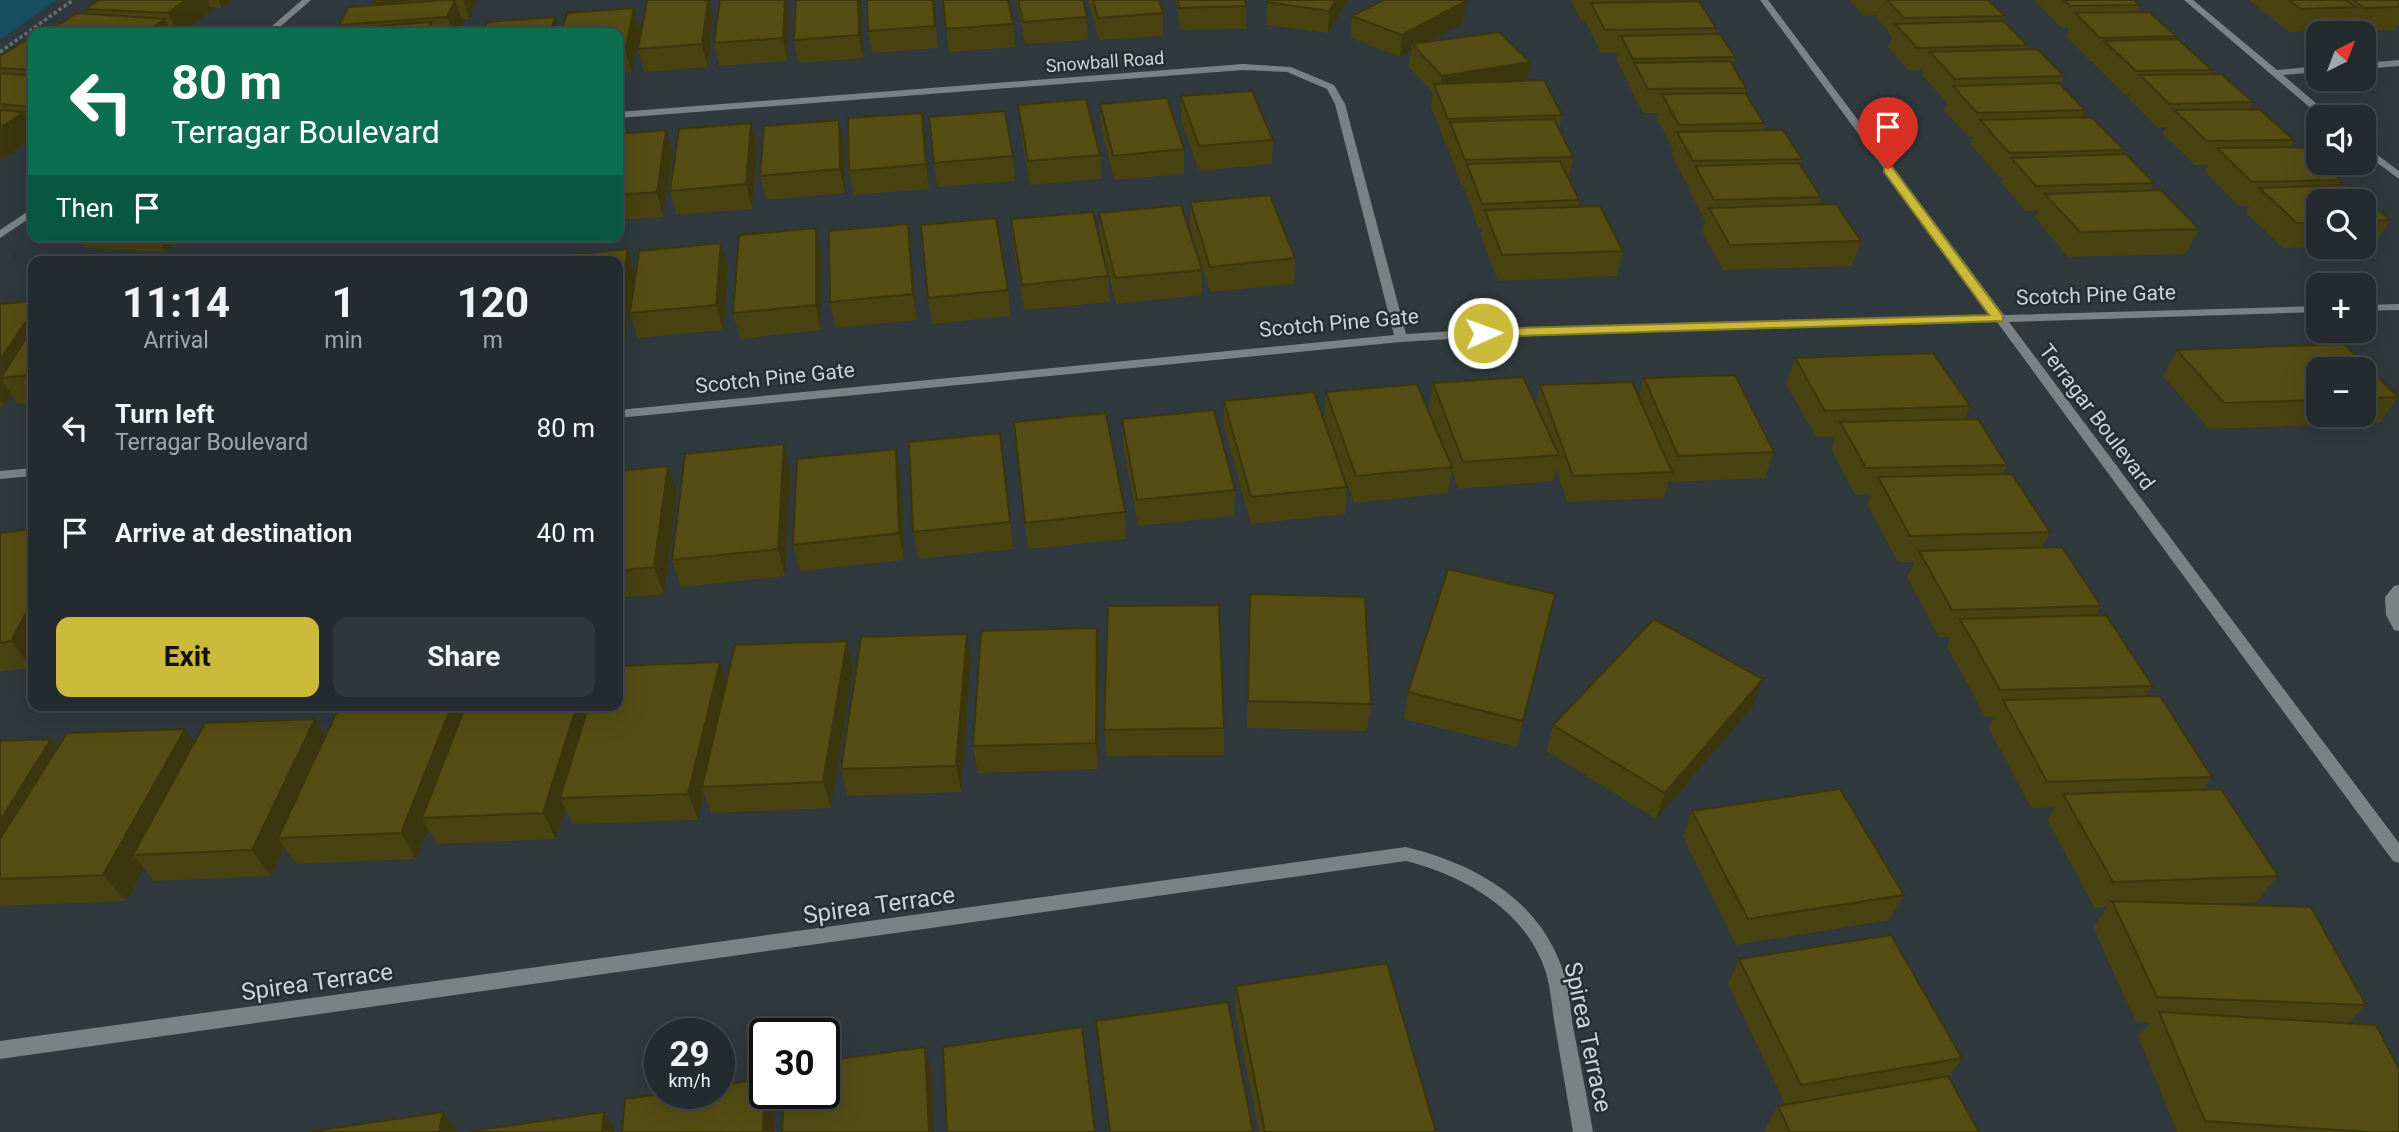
<!DOCTYPE html>
<html lang="en">
<head>
<meta charset="utf-8">
<style>
  :root { --surface:#232b2e; --page:#2f373a; --text:#f1f3f6; --muted:#a3a7aa; --line:#40474a; --accent:#cbba39 }
  body { margin:0; font-family:Roboto,sans-serif; background:var(--page); color:var(--text); height:100vh; display:flex; flex-direction:column; font-size:26px; white-space:nowrap }
  * { box-sizing:border-box; margin:0 }
  p { font-size:23px; color:var(--muted) }
  .icon { flex:none; width:38px; height:38px; fill:none; stroke:currentColor; stroke-width:2; stroke-linecap:round; stroke-linejoin:round }
  .map { position:relative; flex:1; overflow:hidden }
  .side { position:absolute; left:28px; top:256px; width:595px; height:455px; display:flex; flex-direction:column; background:var(--surface); border-radius:14px; box-shadow:0 7px 28px #0002,0 0 0 2px var(--line) }
  .side>* { flex:none }
  .banner { position:absolute; left:28px; top:28px; width:595px; height:214px; border-radius:14px; box-shadow:0 7px 28px #0002,0 0 0 2px var(--line); background:#0b6e4f; color:#fff; overflow:hidden }
  .needle { width:46px; rotate:42deg }
  .buttons { position:absolute; left:2306px; top:21px; display:grid; gap:14px }
  .buttons a { display:grid; place-items:center; width:70px; height:70px; border-radius:14px; background:var(--surface); box-shadow:0 7px 28px #0002,0 0 0 2px var(--line); font-size:35px }
  .speed { position:absolute; left:644px; top:1018px; display:flex; gap:14px; font-size:35px; font-weight:700; text-align:center }
  .speed>* { display:grid; place-content:center; width:91px; height:91px; border-radius:50%; background:var(--surface); box-shadow:0 7px 28px #0002,0 0 0 2px var(--line); line-height:1 }
  .speed small { font-size:18px; font-weight:400 }
  .speed .limit { border:4px solid #111; border-radius:10px; background:#fff; color:#111 }
  .pin { position:absolute; display:grid; place-items:center; width:60px; height:60px; color:#fff; margin:-72px -30px; border-radius:50% 50% 50% 0; rotate:-45deg; box-shadow:0 0 7px #0007 }
  .pin .icon { rotate:45deg }
  .me { position:absolute; width:77px; margin:-38px; rotate:88deg; stroke-linejoin:round; filter:drop-shadow(0 0 5px #0008) }
  .turn { display:flex; align-items:center; gap:24px; height:147px; padding:0 28px; font-size:32px }
  .turn .icon { width:91px; height:91px; stroke-width:2.5 }
  .turn b { display:block; font-size:49px; line-height:60px }
  .then { display:flex; align-items:center; height:66px; padding:0 28px; background:#0003; gap:14px; font-size:26px }
  .eta { display:flex; justify-content:space-evenly; align-items:center; height:119px; text-align:center }
  .eta b { font-size:42px; font-weight:700; line-height:49px }
  .action { display:flex; gap:14px; margin-top:auto; padding:14px 28px }
  .action a { flex:1; height:80px; border-radius:14px; background:var(--accent); color:#111; font-size:28px; font-weight:700; line-height:80px; text-align:center }
  .action a+a { background:var(--page); color:var(--text) }
  ul { padding:0; list-style:none }
  li { display:flex; align-items:center; gap:21px; height:105px; padding:0 28px }
  li div { flex:1 }
  li b { display:block; font-size:26px }
  li em { font-style:normal }
  .map>svg:first-child { display:block }
</style>
</head>
<body>
<div class="map">
<svg width="2399" height="1132" viewBox="0 0 2399 1132">
  <rect width="100%" height="100%" fill="#2f393e"/>
  <path fill="#194d60" d="M0 0H57L0 40Z"/>
  <g fill="none" stroke-linecap="round" stroke-linejoin="round">
    <path stroke="#666f73" stroke-width="3.5" stroke-dasharray="3.5 2.5" stroke-linecap="butt" d="M0 52 73 0"/>
    <path fill="#7c8183" fill-rule="evenodd" d="M302 0H311L273 33H264Z
      M2184 0H2193L2277 70 2319 66V72L2283 75 2332 117H2321Z
      M2399 60V66L2364 69V63Z
      M1243 64 1291 67 1334 85 1345 104 1406 334 1483 329 1998 316 2004 319 1998 322 1483 337 1401 342 618 418V410L1394 335 1335 104 1327 89 1287 72 1243 70 618 118V112Z
      M2364 145 2399 171V179L2364 153Z
      M33 208V216L0 238V230Z
      M33 468V476L0 479V471Z
      M2399 585V631L2394 630 2386 615 2385 597 2394 586Z
      M1406 847C1476 864 1542 901 1564 974 1570 991 1570 1009 1573 1027 1580 1062 1587 1097 1593 1132H1573C1567 1097 1561 1061 1555 1026 1552 1009 1551 990 1546 973 1527 911 1465 876 1406 861L0 1059V1041Z"/>
    <path fill="#7c8183" fill-rule="evenodd" d="M1760 0H1768L2004 315 2319 306V312L2009 322 2399 843V863L2393 861 1997 322 1994 321 1993 317Z
      M2399 304V310L2364 311V305Z"/>
  </g>
  <path fill="#494211" fill-rule="evenodd" d="M99 0H232L222 8 211 7 212 10 182 33H46L88 14 86 9Z
    M375 0H476L469 19H462L463 22 458 33H325L341 29 339 25 375 5 374 3Z
    M647 0H709L713 18 708 67 644 72 638 49Z
    M796 0H860L862 11 863 58 798 63 794 40Z
    M933 0 938 48 872 53 868 31Z
    M943 0 1013 24 1015 47 949 52Z
    M1016 0H1083L1087 17 1088 40 1025 44Z
    M1088 0H1159L1163 13V36L1099 40Z
    M1176 0H1245L1246 6V29L1180 30Z
    M1269 0H1348L1328 33 1266 25 1267 2Z
    M1571 0H1694L1716 28 1715 34 1735 57 1732 66 1746 88 1745 93 1764 123 1762 130 1802 159 1800 165 1821 197 1818 204 1861 241 1852 266 1723 270 1702 232 1705 221 1689 190 1690 185H1687L1672 156 1673 149 1656 118 1658 113H1643L1629 86 1630 82H1628L1616 59 1618 53H1601L1587 25V22H1582Z
    M1850 0H1988L2005 16 2003 21 2027 45 2026 49 2064 76 2061 85 2085 110 2082 117 2124 150 2122 155 2154 183 2150 191 2199 229 2186 254 2068 257 2035 218 2038 210 2025 211 2001 182 2003 177H1999L1970 144 1973 137H1968L1944 110 1947 103 1922 75 1923 70 1909 71 1888 47 1892 36 1877 19 1878 15 1863 16Z
    M2034 0H2134L2140 5 2137 12H2149L2176 36 2174 39H2178L2212 70 2211 74H2221L2253 102 2250 109H2259L2294 140 2290 147H2304L2319 160V163H2322L2341 180 2338 186 2349 185 2390 220 2375 245 2364 246V201H2319V247H2333L2283 248 2246 213 2249 206H2238L2205 172 2208 165H2195L2163 134 2166 127 2158 128 2129 99 2131 94 2125 95 2094 64 2095 61H2090L2066 36 2069 28H2061Z
    M2248 0H2399V25H2398L2395 30 2352 31 2346 26 2344 30 2290 32Z
    M1466 1 1463 23 1428 42 1530 62 1527 81 1562 115 1559 129 1573 157 1569 179 1579 200 1578 207 1623 251 1617 276 1498 281 1481 235 1482 228H1478L1464 188V185H1461L1447 146V143H1445L1431 107 1433 93 1409 67 1411 51 1400 57 1351 38 1352 16Z
    M789 15 787 61 719 66 714 43Z
    M640 30 632 72 618 73V33Z
    M33 41V138L0 161V56Z
    M1181 96 1273 140 1272 164 1199 171 1181 120Z
    M1100 104 1184 149V174L1114 180 1101 127Z
    M1018 105 1100 155 1101 179 1030 185 1020 128Z
    M751 123 757 147 752 209 676 215 670 191Z
    M618 134 673 154 663 217 618 220Z
    M925 136 929 189 853 195 849 171Z
    M844 144 845 193 766 200 760 176Z
    M1013 156 1015 181 937 187 934 163Z
    M1190 202 1295 258 1294 284 1210 292 1190 227Z
    M1099 213 1202 270V295L1116 304 1100 238Z
    M1011 219 1108 276 1110 302 1024 310 1013 244Z
    M79 236H182L166 252 86 248Z
    M203 236H286L284 239 206 242Z
    M307 236H328L308 238Z
    M628 249 635 274 624 349 618 350V261Z
    M911 249 917 320 835 328 830 302Z
    M821 253V330L740 339 733 313Z
    M728 268 723 330 638 338 630 313Z
    M1008 290 1010 316 932 324 928 298Z
    M33 301V403L18 404 12 395 4 406 0 407V304Z
    M2344 344 2398 397 2380 423 2209 429 2163 376 2177 350ZM2319 369H2364V415H2319Z
    M1795 358 1970 406 1965 419 2007 465 2003 474 2050 532 2042 547 2101 606 2096 615 2153 686 2146 696 2212 777 2203 790 2278 876 2256 902 2204 904 2366 1005 2348 1023 2399 1132H2177L2138 1036 2150 1023 2136 1022 2093 927 2107 907 2095 908 2047 820 2055 807 2031 808 1988 727 1994 717H1985L1947 646 1951 637H1939L1907 577 1914 562H1898L1867 504 1871 494 1855 495 1831 449 1835 437H1816L1786 384Z
    M1644 378 1774 452 1765 478 1670 482 1669 480 1664 498 1567 502 1556 470 1553 481 1458 489 1452 470 1448 493 1354 503 1324 418 1326 392 1439 437 1429 409 1433 383 1536 405 1540 385 1639 397Z
    M1224 401 1347 487 1345 514 1251 524 1224 427Z
    M1122 419 1235 490 1234 516 1138 526 1123 445Z
    M1014 422 1125 512 1126 539 1028 549Z
    M1000 433 1013 549 918 559 913 532Z
    M618 471 677 492 664 594 618 598Z
    M790 471 785 576 681 587 672 560Z
    M901 476 904 560 800 571 793 545Z
    M33 529V665L32 668 0 672V533Z
    M1250 594 1371 704 1367 731 1247 728Z
    M1549 621 1517 747 1404 719 1408 692Z
    M1097 628 1099 654 1098 769 978 773 973 746Z
    M847 641 853 668 831 808 711 813 704 794 698 820 573 824 565 808 556 839 437 844 428 829 416 859 296 864 284 847 271 876 154 881 144 868 126 901 0 906V741L51 739 58 747 185 729 194 742 326 736 465 707 618 705 720 662 726 682Z
    M971 660 961 792 847 796 841 769Z
    M1753 706 1656 819 1546 751 1553 725Z
    M1224 728V755L1106 756 1104 730Z
    M1692 811 1904 895 1889 920 1736 945 1683 837Z
    M1739 959 1962 1058 1949 1078 1979 1132H1766L1764 1130 1778 1106 1785 1104 1728 984Z
    M1236 986 1436 1132H1259L1235 1011Z
    M1096 1021 1253 1132H1109Z"/>
  <path fill="#3c360e" d="M186 0H208L212 10 182 33H178L168 13Z
    M218 0H232L222 8Z
    M455 0 463 22 458 33H453L447 17Z
    M463 0H476L469 19Z
    M708 0H709L713 18 708 67 702 44Z
    M785 0H786L789 15 787 61 783 38Z
    M858 0H860L862 11 863 58 859 35Z
    M1336 0H1348L1328 33 1329 11Z
    M1466 1 1463 23 1416 49 1412 44 1411 51 1400 57 1402 35Z
    M634 8 640 30 632 72 625 49Z
    M555 17 560 33H550Z
    M165 19 172 33H144Z
    M431 22 435 33H426Z
    M1530 62 1527 86 1439 97 1442 76Z
    M24 112 33 128V138L0 161V128Z
    M922 113 925 136 929 189 926 164Z
    M839 120 844 144 845 193 840 169Z
    M751 123 757 147 752 209 746 184Z
    M666 130 673 154 663 217 657 192Z
    M908 224 911 249 917 320 913 294Z
    M816 228 821 253V330L816 305Z
    M158 236H182L166 252Z
    M721 243 728 268 723 330 716 305Z
    M628 249 635 274 624 349 618 328V313Z
    M33 311V362L1 378 12 395 4 406 0 400V360Z
    M784 444 790 471 785 576 778 549Z
    M896 449 901 476 904 560 899 533Z
    M668 466 677 492 664 594 654 567Z
    M1555 594 1549 621 1517 747 1523 721Z
    M33 600V638L27 639 33 648V665L32 668 11 641Z
    M1097 628 1099 654 1098 769 1096 743Z
    M967 634 971 660 961 792 956 766Z
    M847 641 853 668 831 808 823 782Z
    M720 662 729 689 702 787 704 794 698 820 688 794Z
    M1763 679 1753 706 1656 819 1665 793Z
    M452 705H464L471 719 422 818 428 829 416 859 401 833Z
    M577 705H592L560 798 565 808 556 839 543 813Z
    M315 719 332 745 278 838 284 847 271 876 252 850Z
    M185 729 204 755 133 855 144 868 126 901 103 875Z
    M51 739 73 766 0 879V821Z
    M925 1047 931 1071 934 1132H929Z
    M765 1094H771L775 1103 774 1132H763Z
    M443 1112 458 1132H439Z
    M604 1112 615 1132H602Z"/>
  <path fill="#554d14" stroke="#3c360e" stroke-width="2" d="M99 0H186L168 13 86 9Z
    M375 0H411L374 3Z
    M445 0H455L447 17 339 25 349 7Z
    M647 0H708L702 44 638 49Z
    M720 0H785L783 38 714 43Z
    M796 0H858L859 35 794 40Z
    M867 0H933L935 26 868 31Z
    M943 0H1008L1013 24 946 29Z
    M1018 0H1083L1087 17 1023 22Z
    M1093 0H1159L1163 13 1098 18Z
    M1178 0H1245L1246 6 1179 8Z
    M1269 0H1336L1329 11 1267 2Z
    M1384 0H1463L1466 1 1402 35 1352 16Z
    M1887 0H1988L2005 16 1904 18Z
    M2064 0H2134L2140 5 2070 6Z
    M2289 0H2345L2356 7 2301 9Z
    M2353 0H2397L2399 1V7L2364 8Z
    M1699 1 1716 28 1605 30 1591 3Z
    M634 8 625 49 618 50V33H561L567 13Z
    M2149 12 2176 36 2100 38 2075 13Z
    M77 13 165 19 144 33H46Z
    M555 17 550 33H483L487 22Z
    M2003 21 2027 45 1917 48 1895 24Z
    M431 22 426 33H325L326 30Z
    M1499 32 1530 62 1442 76 1412 44Z
    M1720 34 1735 57 1633 59 1621 36Z
    M2178 39 2212 70 2136 71 2104 41Z
    M24 41H33V70L0 68V56Z
    M2037 49 2064 76 1955 79 1930 52Z
    M1730 61 1746 88 1648 89 1634 63Z
    M0 73 33 76V107L0 104Z
    M2221 74 2253 102 2169 104 2140 75Z
    M1544 80 1562 115 1448 119 1434 84Z
    M2059 83 2085 110 1977 113 1953 86Z
    M1252 91 1273 140 1199 146 1181 96Z
    M1745 93 1764 123 1679 125 1662 94Z
    M1167 98 1184 149 1113 156 1100 104Z
    M1086 99 1100 155 1028 161 1018 105Z
    M2259 109 2294 140 2207 141 2174 110Z
    M0 110 24 112 0 128Z
    M1005 111 1013 156 934 163 929 117Z
    M922 113 926 164 849 171 848 118Z
    M2091 117 2124 150 2009 153 1980 120Z
    M1554 119 1573 157 1465 160 1450 122Z
    M839 120 840 169 760 176 764 126Z
    M751 123 746 184 670 191 679 129Z
    M666 130 657 192 618 195V134Z
    M1783 130 1802 159 1693 161 1677 132Z
    M2304 147 2319 160V163H2322L2341 180 2252 182 2217 148Z
    M2126 154 2154 183 2036 186 2011 158Z
    M1560 161 1579 200 1482 204 1467 164Z
    M1799 163 1821 197 1714 200 1695 166Z
    M2349 185 2390 220 2364 221V201H2319V223H2297L2259 188Z
    M2161 190 2199 229 2080 232 2045 194Z
    M1270 195 1295 258 1210 267 1190 202Z
    M1836 204 1861 241 1730 245 1709 208Z
    M1181 205 1202 270 1115 278 1099 213Z
    M1600 206 1623 251 1502 255 1485 210Z
    M1093 212 1108 276 1022 285 1011 219Z
    M996 218 1008 290 928 298 921 225Z
    M908 224 913 294 830 302 829 231Z
    M816 228V305L733 313 739 235Z
    M721 243 716 305 630 313 639 251Z
    M628 249 618 313V261H545L546 257Z
    M33 301V311L0 360V304Z
    M33 327V375L1 378Z
    M2344 344 2398 397 2364 398V369H2319V400L2224 403 2177 350Z
    M1933 353 1970 406 1825 411 1795 358Z
    M1735 375 1774 452 1678 456 1644 378Z
    M1523 377 1559 455 1463 462 1433 383Z
    M1632 382 1672 472 1573 476 1540 385Z
    M1417 384 1452 467 1356 476 1326 392Z
    M1314 392 1347 487 1251 497 1224 401Z
    M1214 410 1235 490 1137 500 1122 419Z
    M1106 413 1125 512 1025 523 1014 422Z
    M1978 419 2007 465 1866 468 1840 422Z
    M1000 433 1010 522 913 532 909 442Z
    M784 444 778 549 672 560 685 454Z
    M896 449 899 533 793 545 797 459Z
    M668 466 654 567 618 571V471Z
    M2012 474 2050 532 1910 536 1878 477Z
    M33 529V600L11 641 0 643V533Z
    M2062 547 2101 606 1952 610 1919 551Z
    M1448 569 1555 594 1523 721 1408 692Z
    M1250 594 1365 597 1371 704 1248 701Z
    M1219 605 1224 728 1104 730 1108 606Z
    M2106 615 2153 686 2000 690 1960 619Z
    M1654 619 1763 679 1665 793 1553 725Z
    M33 627V638L27 639Z
    M1097 628 1096 743 973 746 981 631Z
    M967 634 956 766 841 769 861 637Z
    M847 641 823 782 702 787 735 645Z
    M720 662 688 794 560 798 589 705H618V666Z
    M2160 696 2212 777 2047 782 2003 700Z
    M340 705H452L401 833 278 838Z
    M466 705H577L543 813 422 818Z
    M315 719 252 850 133 855 205 723Z
    M185 729 103 875 0 879V839L67 733Z
    M51 739 0 821V741Z
    M1840 789 1904 895 1748 919 1692 811Z
    M2221 789 2278 876 2113 882 2063 794Z
    M2112 901 2311 907 2366 1005 2157 997Z
    M1891 935 1962 1058 1801 1085 1739 959Z
    M1387 963 1436 1132H1265L1236 986Z
    M1228 1002 1253 1132H1110L1096 1021Z
    M2159 1012 2376 1025 2399 1069V1132H2367L2205 1121Z
    M1082 1027 1095 1132H947L943 1047Z
    M925 1047 929 1132H782L784 1094H824V1061Z
    M1948 1076 1979 1132H1790L1778 1106Z
    M765 1079 763 1132H622L625 1099 661 1094H719V1085Z
    M443 1112 439 1132H307Z
    M604 1112 602 1132H465Z"/>
  <path fill="#cbba39" stroke="#847925" stroke-width="2" d="M1884 167H1892L2003 316V321L1483 337 1476 333 1483 329 1989 315 1884 172Z"/>
  <g text-anchor="middle" stroke-width="5" stroke-linejoin="round" paint-order="stroke">
    <g font-size="18" fill="#cdd3d6" stroke="#252f33">
      <text transform="translate(1105 62) rotate(-4)" y="6">Snowball Road</text>
    </g>
    <g font-size="21" fill="#cdd3d6" stroke="#252f33">
      <text transform="translate(2096 295) rotate(-2)" y="7">Scotch Pine Gate</text>
      <text transform="translate(1339 323) rotate(-5)" y="7">Scotch Pine Gate</text>
      <text transform="translate(775 378) rotate(-6)" y="7">Scotch Pine Gate</text>
      <text transform="translate(2097 417) rotate(53)" y="7">Terragar Boulevard</text>
    </g>
    <g font-size="24" fill="#cdd3d6" stroke="#252f33">
      <text transform="translate(879 905) rotate(-8)" y="8">Spirea Terrace</text>
      <text transform="translate(317 982) rotate(-8)" y="8">Spirea Terrace</text>
      <text transform="translate(1588 1037) rotate(78)" y="8">Spirea Terrace</text>
    </g>
  </g>
</svg>
<div class="buttons">
<a><svg class="needle" viewBox="-14 -14 28 28"><path d="M0-13l5 13h-10z" fill="#e53935"/><path d="M0 13l5-13h-10z" fill="#a3a7aa"/></svg></a>
<a><svg class="icon" aria-label="sound" viewBox="0 0 24 24"><path d="M4 9h4l5-4v14l-5-4H4zM17 9q2 3 0 6"/></svg></a>
<a><svg class="icon" aria-label="search" viewBox="0 0 24 24"><circle cx="10" cy="10" r="6"/><path d="M15 15l6 6"/></svg></a>
<a>+</a>
<a>−</a>
</div>
<div class="speed"><div>29<small>km/h</small></div><div class="limit">30</div></div>
<div class="pin" style="left:1888px;top:169px;background:#d93025"><svg class="icon" aria-label="arrive" viewBox="0 0 24 24"><path d="M6 21V4h12l-3 4 3 4H6"/></svg></div>
<svg class="me" style="left:1483px;top:333px" viewBox="-20 -20 40 40"><circle r="17" fill="#cbba39" stroke="#fff" stroke-width="3"/><path d="M0-11L8 9 0 5-8 9z" fill="#fff"/></svg>
<div class="banner">
<div class="turn"><svg class="icon" aria-label="left" viewBox="0 0 24 24"><path d="M17 20v-9H6M10 6l-5 5 5 5"/></svg><div><b>80 m</b>Terragar Boulevard</div></div>
<div class="then">Then<svg class="icon" aria-label="arrive" viewBox="0 0 24 24"><path d="M6 21V4h12l-3 4 3 4H6"/></svg></div>
</div>
<section class="side">
<div class="eta">
<div><b>11:14</b><p>Arrival</p></div>
<div><b>1</b><p>min</p></div>
<div><b>120</b><p>m</p></div>
</div>
<ul>
<li><svg class="icon" aria-label="left" viewBox="0 0 24 24"><path d="M17 20v-9H6M10 6l-5 5 5 5"/></svg><div><b>Turn left</b><p>Terragar Boulevard</p></div><em>80 m</em></li>
<li><svg class="icon" aria-label="arrive" viewBox="0 0 24 24"><path d="M6 21V4h12l-3 4 3 4H6"/></svg><div><b>Arrive at destination</b></div><em>40 m</em></li>
</ul>
<div class="action"><a>Exit</a><a>Share</a></div>
</section>
</div>
</body>
</html>
